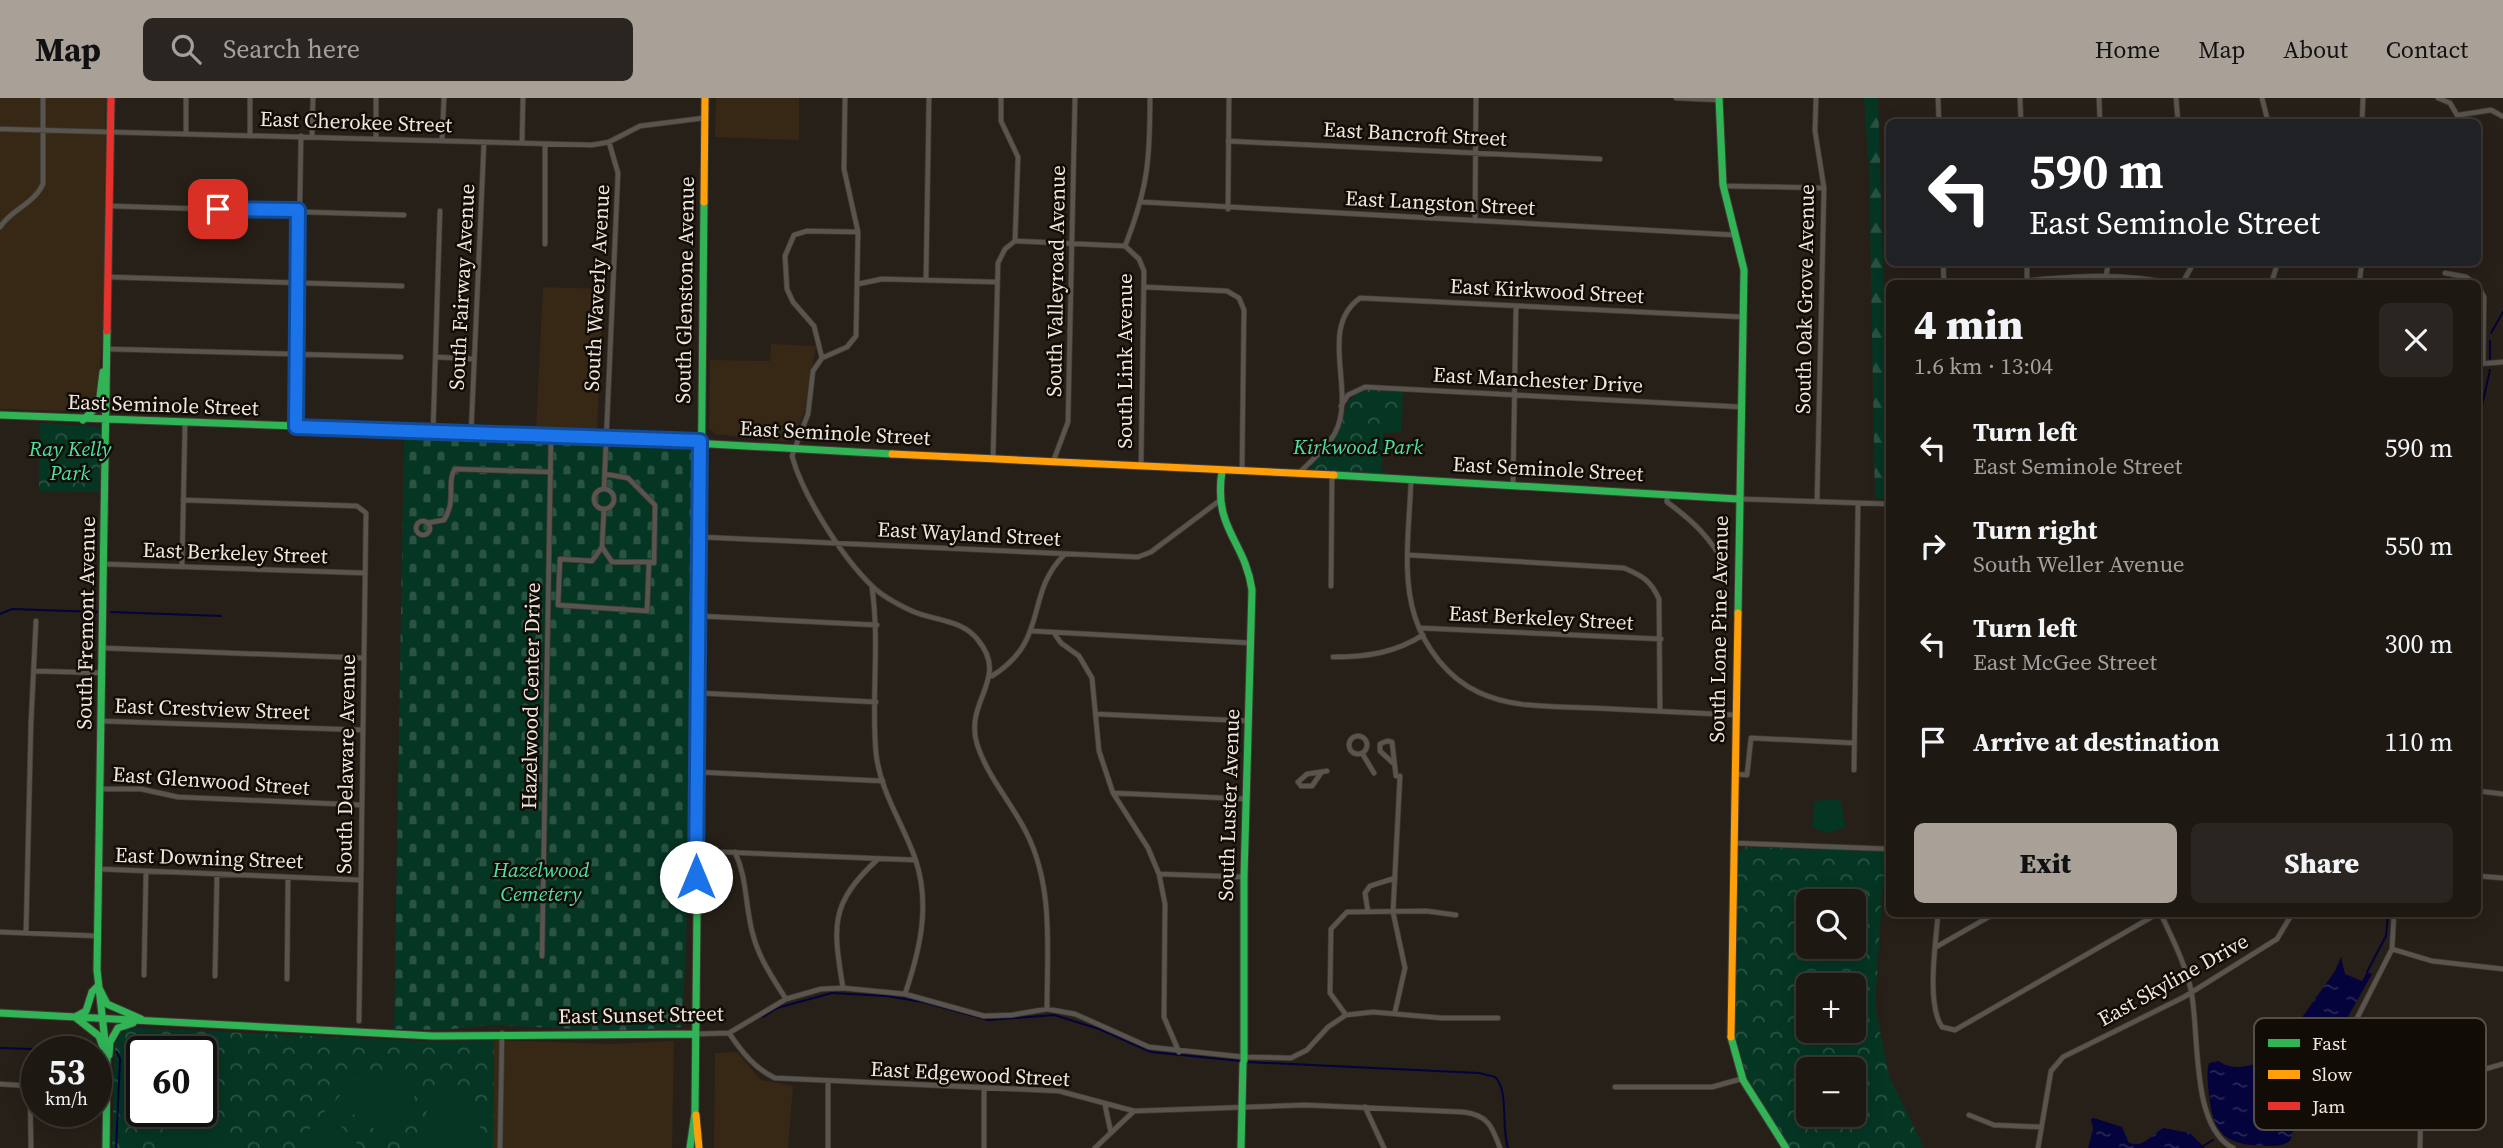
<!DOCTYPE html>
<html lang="en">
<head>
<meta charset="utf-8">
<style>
  :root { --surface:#1d1812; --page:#2a2520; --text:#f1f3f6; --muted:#a0a09f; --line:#3b3732; --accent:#a9a198 }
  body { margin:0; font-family:"Source Serif 4",serif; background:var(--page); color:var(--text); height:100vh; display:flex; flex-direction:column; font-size:26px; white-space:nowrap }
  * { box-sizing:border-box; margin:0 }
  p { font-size:23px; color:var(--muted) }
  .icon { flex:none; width:38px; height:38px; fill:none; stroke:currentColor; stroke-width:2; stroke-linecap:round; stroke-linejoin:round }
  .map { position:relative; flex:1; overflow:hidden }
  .drawer { position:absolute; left:1886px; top:182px; width:595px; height:637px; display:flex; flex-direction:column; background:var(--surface); border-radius:10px; box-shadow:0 4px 18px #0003,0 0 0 2px var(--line) }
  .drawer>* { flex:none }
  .top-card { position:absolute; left:1886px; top:21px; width:595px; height:147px; border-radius:10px; box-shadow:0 4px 18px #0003,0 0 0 2px var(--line); background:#202124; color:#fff; overflow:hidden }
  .tools { position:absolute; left:1796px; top:791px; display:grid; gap:14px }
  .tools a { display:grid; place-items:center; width:70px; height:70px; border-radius:10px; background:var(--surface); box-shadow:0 4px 18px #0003,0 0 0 2px var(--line); font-size:35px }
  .speed { position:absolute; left:21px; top:938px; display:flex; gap:14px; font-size:35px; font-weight:700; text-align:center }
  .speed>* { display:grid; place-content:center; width:91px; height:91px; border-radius:50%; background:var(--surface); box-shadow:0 4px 18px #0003,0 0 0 2px var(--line); line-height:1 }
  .speed small { font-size:18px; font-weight:400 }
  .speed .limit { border:4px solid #111; border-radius:10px; background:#fff; color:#111 }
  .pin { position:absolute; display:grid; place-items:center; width:60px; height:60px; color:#fff; margin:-30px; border-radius:14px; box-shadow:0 4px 10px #0006 }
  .me { position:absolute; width:77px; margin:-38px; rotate:0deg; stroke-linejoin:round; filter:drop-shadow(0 0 5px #0008) }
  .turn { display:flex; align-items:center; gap:24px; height:147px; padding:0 28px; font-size:32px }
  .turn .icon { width:91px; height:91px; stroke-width:2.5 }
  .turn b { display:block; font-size:49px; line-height:60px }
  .round { display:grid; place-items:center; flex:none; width:74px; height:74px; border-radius:10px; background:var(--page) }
  .summary { display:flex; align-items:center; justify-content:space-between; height:119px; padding:0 28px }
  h1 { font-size:42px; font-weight:800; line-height:52px }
  .primary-button { display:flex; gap:14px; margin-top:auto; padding:14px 28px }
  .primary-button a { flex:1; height:80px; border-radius:10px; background:var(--accent); color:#111; font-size:28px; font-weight:800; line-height:80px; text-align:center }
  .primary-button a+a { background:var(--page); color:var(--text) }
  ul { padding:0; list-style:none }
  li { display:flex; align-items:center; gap:21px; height:98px; padding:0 28px }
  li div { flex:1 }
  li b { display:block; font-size:26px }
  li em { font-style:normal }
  header { display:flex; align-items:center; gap:42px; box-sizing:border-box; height:98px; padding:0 35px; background:var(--accent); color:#111 }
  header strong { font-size:33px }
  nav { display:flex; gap:38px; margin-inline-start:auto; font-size:24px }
  .search { width:490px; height:63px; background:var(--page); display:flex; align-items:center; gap:18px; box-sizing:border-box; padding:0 24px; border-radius:10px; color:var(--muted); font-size:26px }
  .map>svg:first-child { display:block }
</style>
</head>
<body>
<header>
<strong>Map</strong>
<div class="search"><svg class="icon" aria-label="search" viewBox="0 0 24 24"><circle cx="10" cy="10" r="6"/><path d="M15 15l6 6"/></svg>Search here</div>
<nav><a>Home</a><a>Map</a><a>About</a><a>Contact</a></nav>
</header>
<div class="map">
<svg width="2503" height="1050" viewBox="0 0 2503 1050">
  <defs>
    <pattern id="forest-firs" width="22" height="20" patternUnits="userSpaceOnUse" patternTransform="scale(1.75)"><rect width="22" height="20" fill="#053624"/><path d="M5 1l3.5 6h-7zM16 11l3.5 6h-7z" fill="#2a5343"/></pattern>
    <pattern id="cemetery-stones" width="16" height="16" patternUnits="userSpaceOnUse" patternTransform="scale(1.75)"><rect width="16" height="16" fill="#053624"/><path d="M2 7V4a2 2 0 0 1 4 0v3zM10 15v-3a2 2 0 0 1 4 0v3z" fill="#2a5343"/></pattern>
    <pattern id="park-crowns" width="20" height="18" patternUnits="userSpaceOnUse" patternTransform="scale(1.75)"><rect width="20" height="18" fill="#053624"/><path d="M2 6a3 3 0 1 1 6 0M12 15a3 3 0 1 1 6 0" fill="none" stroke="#2a5343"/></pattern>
    <pattern id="water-ripples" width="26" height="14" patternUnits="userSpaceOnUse" patternTransform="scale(1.75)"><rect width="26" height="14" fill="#04033b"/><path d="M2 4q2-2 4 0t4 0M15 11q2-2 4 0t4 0" fill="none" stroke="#292857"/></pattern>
  </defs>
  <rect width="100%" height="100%" fill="#272018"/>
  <path fill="#372815" d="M0 0H106L103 224 99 284 89 314 0 311Z
    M716 0H799V42L715 39Z
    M543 189 603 191 597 331 536 332Z
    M771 246 816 248 804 315 794 337 788 344 715 336 709 330 710 262 770 263Z
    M494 942 610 946 674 943 672 1050H493Z
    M737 954 761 982 793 988 788 1050H714L715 955Z"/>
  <path fill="url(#forest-firs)" d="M1864 0H1878L1890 390 1884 400 1875 401 1869 69Z"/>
  <path fill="url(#cemetery-stones)" d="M404 339 613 343 692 348 686 859 681 929 619 933 491 927 442 932 394 931Z"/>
  <path fill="url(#park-crowns)" fill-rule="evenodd" d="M1374 291 1403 293 1401 334 1383 335 1382 376 1308 373 1338 333 1349 302 1362 293Z
    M40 325 98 329 101 332 100 394 39 393Z
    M1746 749 1885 753 1875 907 1889 978 1924 1050H1789L1757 1004 1746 982 1735 948 1738 755ZM1808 803H1853V849H1808ZM1808 887H1853V933H1808ZM1808 971H1853V1017H1808Z
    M140 930 438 944 494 942 493 1050H112L115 942 126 931ZM142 954H201V1013H142Z"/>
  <path fill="#053624" d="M1823 702H1840L1846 729 1828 735 1812 730 1814 704Z
    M377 973 405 975 423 983 393 1037 385 1039 335 1003 355 982Z
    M435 988C465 996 483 1019 483 1050H418L416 1047Z
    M326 1012 361 1050H303L310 1030Z
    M171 1015 222 1026 242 1050H164Z"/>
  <path fill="url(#water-ripples)" d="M2341 859 2345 876 2362 883 2367 874 2372 876 2304 997 2290 1043C2282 1049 2274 1048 2264 1048 2226 1047 2213 1036 2209 997 2208 986 2206 976 2209 965L2219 963C2233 975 2258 966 2273 960L2335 873Z
    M2094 1020 2122 1029 2129 1045C2144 1050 2151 1037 2163 1030L2190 1035 2205 1050H2088L2093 1031 2091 1021Z"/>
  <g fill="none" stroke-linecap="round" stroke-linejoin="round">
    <path stroke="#04033b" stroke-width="2" d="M2491 235 2503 214
      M2490 261V243
      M2478 325 2490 272
      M111 514 221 518
      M0 516 12 511 98 514
      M2367 874 2386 838 2388 816
      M763 919 777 910 832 895 886 898 923 904 988 922 1054 917 1099 931 1151 954 1241 963
      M0 950 97 953
      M1247 964 1479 975 1495 979C1509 991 1501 1030 1508 1050
      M2203 1048 2213 1042
      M116 1050 120 961 117 954"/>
    <defs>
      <path id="street" d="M1001 0V23L1018 59 1015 143
        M1676 0 1719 2
        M1816 0 1815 33 1824 90 1817 404
        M1938 0 1939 24
        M2020 0 2021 24
        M2099 0 2100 24
        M2176 0 2178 24
        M2262 0 2268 24
        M2438 0 2450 5 2461 24
        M2459 17 2491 12 2502 18
        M2362 24 2363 0
        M0 31 592 47 609 44 640 28 704 20
        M186 34V0
        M250 36V0
        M312 38 313 0
        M376 39V0
        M442 42 444 0
        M1228 43 1600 61
        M522 45 523 0
        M545 46V146
        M1724 88 1824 90
        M1142 104 1735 137
        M110 108 404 117
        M1228 111 1229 0
        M1475 123 1476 0
        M0 129C12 111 34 106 43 86V0
        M858 134 807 133 794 137 785 158 787 191 793 204 814 228 822 260 813 273 808 316 792 358C803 398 842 459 872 488 881 497 899 507 912 513 934 523 962 521 978 542 1010 581 964 602 977 646 987 678 1011 704 1026 734 1054 788 1047 852 1047 911
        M1015 143 1125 148
        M1125 148 1139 161 1144 173 1141 369
        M1125 148C1148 90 1150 61 1150 0
        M1943 164 1944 186
        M2027 164V183
        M2445 175 2466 179 2476 186
        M2106 177 2109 164
        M109 179 402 188
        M926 181 929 0
        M858 186 882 181 996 184
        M1994 186C2055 180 2114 172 2174 186
        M2182 186 2194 164
        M2271 186 2278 164
        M2359 186 2362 164
        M2478 188 2484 199 2483 265
        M1144 189 1227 193 1239 200 1244 212 1242 373
        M108 251 401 259
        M436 259 474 261
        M822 260 847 249 856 238 858 134 844 71 845 0
        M2478 266 2503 264
        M1341 308 1348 297 1365 289 1742 309
        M296 329 301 38
        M433 334 440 113
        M471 336 484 44
        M993 361 998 165 1005 151 1015 143
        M1053 364 1068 324 1075 0
        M1298 376C1310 364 1327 350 1335 335 1357 293 1317 231 1360 200L1743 219
        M1411 381C1410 424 1401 477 1415 519 1425 550 1448 580 1478 594 1513 611 1555 608 1593 610 1641 612 1688 615 1736 617
        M1513 387 1516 208
        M604 391 618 75 609 44
        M594 401a10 10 0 1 1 20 0a10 10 0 1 1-20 0Z
        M1667 397V404C1693 423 1711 440 1726 469
        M1740 401 1890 406
        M183 402 357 408 366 415 359 923
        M416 430a7 7 0 1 1 14 0a7 7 0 1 1-14 0Z
        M427 425 444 422C457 402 446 384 455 371L551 374
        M701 439 1138 459 1151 454 1219 403
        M602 449 592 463 560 461 558 507 647 513 649 464 654 465 655 407 628 380 605 376
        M602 449 612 464H648
        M602 449 604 411
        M1409 457 1624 470C1643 478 1651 483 1659 501L1660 613
        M104 466 365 475
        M182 469 185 326
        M1331 488 1332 377
        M872 490C880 545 871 600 876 655 880 693 903 726 915 760 931 806 920 852 905 896
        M699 518 877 527
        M1420 530 1661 541
        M1032 533 1251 545
        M1054 535 1061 545 1079 558 1092 580 1099 653 1113 695 1148 750 1159 776 1165 806 1164 919 1179 954
        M103 550 363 560
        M1333 559C1366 559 1395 555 1423 537
        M35 573 103 575
        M992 578C1050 542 1024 497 1064 457
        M698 595 876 604
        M1096 616 1249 623
        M101 623 363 632
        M1349 647a9 9 0 1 1 18 0a9 9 0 1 1-18 0Z
        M1362 655 1374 675
        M1394 666 1380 653V646L1387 643 1392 644 1396 678
        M1854 672 1858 405
        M697 674 883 683
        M1321 675 1312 688H1301L1298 684 1307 676 1327 673
        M1735 676 1747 677 1751 640 1854 645
        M100 691H141L178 699 361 707
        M2478 693 2503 696
        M1113 695 1247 701
        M1734 745 1890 751
        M697 753 915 762
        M735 754C747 780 745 805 752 833 758 859 772 879 786 901
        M99 771 360 782
        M1159 776 1244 779
        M2478 778 2503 780
        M1368 814 1365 795 1370 788 1395 780
        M1938 816C1936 844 1926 906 1942 929L1955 932 2157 816
        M2161 816C2172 840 2185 865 2191 892 2200 935 2190 1028 2233 1050
        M2394 816 2392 851 2343 948 2344 961 2421 985 2451 981 2503 966
        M0 834 98 838
        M26 835 31 624 36 523
        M1936 849 1994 816
        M2392 851 2432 863 2503 871
        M542 858 551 339
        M144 877 146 773
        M215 878 217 776
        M287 881 288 779
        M843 890C833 828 829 806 878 761
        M1395 914 1405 870 1393 814 1400 678
        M1346 917 1330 895 1331 831 1347 814 1426 813 1456 817
        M729 935C742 954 754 970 775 980L1059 993 1134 1013 1305 1007 1463 1014C1488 1017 1492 1028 1500 1050
        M695 936 729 935 786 901 821 891 843 890 905 896 984 918 1012 917 1047 911 1075 916 1149 949 1244 959 1291 960 1307 952 1328 929 1346 917 1373 914 1442 920H1498
        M828 984V1050
        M0 986 30 988 31 1050
        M1615 989H1712L1741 981
        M1105 1007 1111 1035
        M1365 1009 1384 1050
        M1969 1017 1994 1027 2041 1029
        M500 1050 502 935
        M984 1050V991
        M1095 1050 1134 1013
        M2038 1050 2051 973 2063 959 2184 899 2277 841 2292 816
        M2420 1050 2421 985"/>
      <path id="fast" d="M1719 0 1723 87 1744 172 1738 515
        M0 317 568 338 892 356
        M83 322 99 307 103 274
        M1222 373C1213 432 1245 442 1252 492L1244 779V962
        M1334 377 1738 401
        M0 915 433 938 695 936
        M1731 939 1743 982 1786 1050
        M103 949 99 938 75 919 86 913 92 894 98 888 107 906 141 921
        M109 957 110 944 118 930 133 925
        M106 1050 107 961 97 872 107 233
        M690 1050 695 1015 704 104
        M1241 1050 1243 966"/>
      <path id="slow" d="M704 104 705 0
        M892 356 1334 377
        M1731 939 1738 515
        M696 1017 699 1050"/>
      <path id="jam" d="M107 233 111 0"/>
    </defs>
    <use href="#street" stroke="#403a34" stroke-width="6"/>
    <use href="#fast" stroke="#403a34" stroke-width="9"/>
    <use href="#slow" stroke="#403a34" stroke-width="9"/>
    <use href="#jam" stroke="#403a34" stroke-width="9"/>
    <use href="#street" stroke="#59544e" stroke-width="4.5"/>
    <use href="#fast" stroke="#30b455" stroke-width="7"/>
    <use href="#slow" stroke="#ff9f0a" stroke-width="7"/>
    <use href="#jam" stroke="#e5322d" stroke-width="7"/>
  </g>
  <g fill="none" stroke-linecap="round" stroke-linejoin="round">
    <defs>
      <path id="route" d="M218 111 298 112 296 329 700 343 696 779"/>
    </defs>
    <use href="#route" stroke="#114b97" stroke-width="18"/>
    <use href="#route" stroke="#1a73e8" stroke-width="12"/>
  </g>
  <g text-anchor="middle" stroke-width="5" stroke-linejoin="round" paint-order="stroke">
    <g font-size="21" fill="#efe7dd" stroke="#110c06">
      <text transform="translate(356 24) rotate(2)" y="7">East Cherokee Street</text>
      <text transform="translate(1415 36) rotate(3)" y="7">East Bancroft Street</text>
      <text transform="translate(1440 105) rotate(3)" y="7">East Langston Street</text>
      <text transform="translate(1056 183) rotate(-89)" y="7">South Valleyroad Avenue</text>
      <text transform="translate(462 189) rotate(-87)" y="7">South Fairway Avenue</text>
      <text transform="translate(597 190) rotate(-87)" y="7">South Waverly Avenue</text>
      <text transform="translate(685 192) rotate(-89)" y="7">South Glenstone Avenue</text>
      <text transform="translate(1547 193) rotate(3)" y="7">East Kirkwood Street</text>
      <text transform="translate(1805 201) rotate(-89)" y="7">South Oak Grove Avenue</text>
      <text transform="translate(1125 263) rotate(-90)" y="7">South Link Avenue</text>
      <text transform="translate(1538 282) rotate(3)" y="7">East Manchester Drive</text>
      <text transform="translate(163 307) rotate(2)" y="7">East Seminole Street</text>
      <text transform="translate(835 335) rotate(3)" y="7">East Seminole Street</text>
      <text transform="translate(1548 371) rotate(3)" y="7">East Seminole Street</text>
      <text transform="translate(969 436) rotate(3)" y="7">East Wayland Street</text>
      <text transform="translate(235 455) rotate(2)" y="7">East Berkeley Street</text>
      <text transform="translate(1541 520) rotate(3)" y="7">East Berkeley Street</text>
      <text transform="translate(86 525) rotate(-89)" y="7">South Fremont Avenue</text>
      <text transform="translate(1719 531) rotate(-89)" y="7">South Lone Pine Avenue</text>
      <text transform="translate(531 598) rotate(-89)" y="7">Hazelwood Center Drive</text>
      <text transform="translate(212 611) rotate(2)" y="7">East Crestview Street</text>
      <text transform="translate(346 666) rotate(-89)" y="7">South Delaware Avenue</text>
      <text transform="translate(211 683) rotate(4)" y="7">East Glenwood Street</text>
      <text transform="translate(1229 707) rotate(-88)" y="7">South Luster Avenue</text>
      <text transform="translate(209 760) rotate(2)" y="7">East Downing Street</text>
      <text transform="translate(2173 882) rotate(-29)" y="7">East Skyline Drive</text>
      <text transform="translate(641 917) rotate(-1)" y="7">East Sunset Street</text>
      <text transform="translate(970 976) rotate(3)" y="7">East Edgewood Street</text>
    </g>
    <g font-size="21" font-style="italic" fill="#50dfa6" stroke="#110c06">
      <text x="1358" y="356">Kirkwood Park</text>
      <text x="70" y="358">Ray Kelly<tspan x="70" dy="24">Park</tspan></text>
      <text x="541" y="779">Hazelwood<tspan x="541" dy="24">Cemetery</tspan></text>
    </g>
  </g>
  <rect x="2254" y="920" width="232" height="112" rx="10" fill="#110c06" stroke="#544e46" stroke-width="2"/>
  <rect x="2268" y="941" width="32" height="8" fill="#30b455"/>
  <rect x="2268" y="972" width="32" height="9" fill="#ff9f0a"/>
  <rect x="2268" y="1004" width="32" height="8" fill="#e5322d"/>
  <g font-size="19" fill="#efe7dd">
    <text x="2312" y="952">Fast</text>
    <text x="2312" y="983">Slow</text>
    <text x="2312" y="1015">Jam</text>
  </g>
</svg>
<div class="tools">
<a><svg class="icon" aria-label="search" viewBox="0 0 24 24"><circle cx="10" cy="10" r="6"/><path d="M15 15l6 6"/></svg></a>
<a>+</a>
<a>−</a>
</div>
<div class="speed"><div>53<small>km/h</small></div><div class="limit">60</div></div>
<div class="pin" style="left:218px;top:111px;background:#d93025"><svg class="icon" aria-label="arrive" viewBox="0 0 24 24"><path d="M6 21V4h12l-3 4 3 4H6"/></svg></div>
<svg class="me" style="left:696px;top:779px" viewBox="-20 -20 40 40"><circle r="19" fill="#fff"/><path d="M0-13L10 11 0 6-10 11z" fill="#1a73e8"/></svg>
<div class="top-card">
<div class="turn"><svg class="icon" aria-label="left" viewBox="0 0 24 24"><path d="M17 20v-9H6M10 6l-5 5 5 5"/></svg><div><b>590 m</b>East Seminole Street</div></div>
</div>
<section class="drawer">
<div class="summary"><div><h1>4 min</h1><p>1.6 km · 13:04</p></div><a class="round"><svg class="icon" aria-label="close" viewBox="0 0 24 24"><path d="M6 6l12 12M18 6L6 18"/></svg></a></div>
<ul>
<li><svg class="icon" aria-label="left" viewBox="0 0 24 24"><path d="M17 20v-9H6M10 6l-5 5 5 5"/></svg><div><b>Turn left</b><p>East Seminole Street</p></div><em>590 m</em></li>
<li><svg class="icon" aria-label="right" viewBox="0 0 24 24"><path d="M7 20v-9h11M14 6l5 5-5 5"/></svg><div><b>Turn right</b><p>South Weller Avenue</p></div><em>550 m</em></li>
<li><svg class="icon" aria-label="left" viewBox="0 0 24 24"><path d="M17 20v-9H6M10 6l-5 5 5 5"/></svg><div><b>Turn left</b><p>East McGee Street</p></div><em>300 m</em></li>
<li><svg class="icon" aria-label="arrive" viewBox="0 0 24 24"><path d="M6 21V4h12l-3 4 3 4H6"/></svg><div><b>Arrive at destination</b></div><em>110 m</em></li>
</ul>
<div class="primary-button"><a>Exit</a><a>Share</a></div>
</section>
</div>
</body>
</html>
